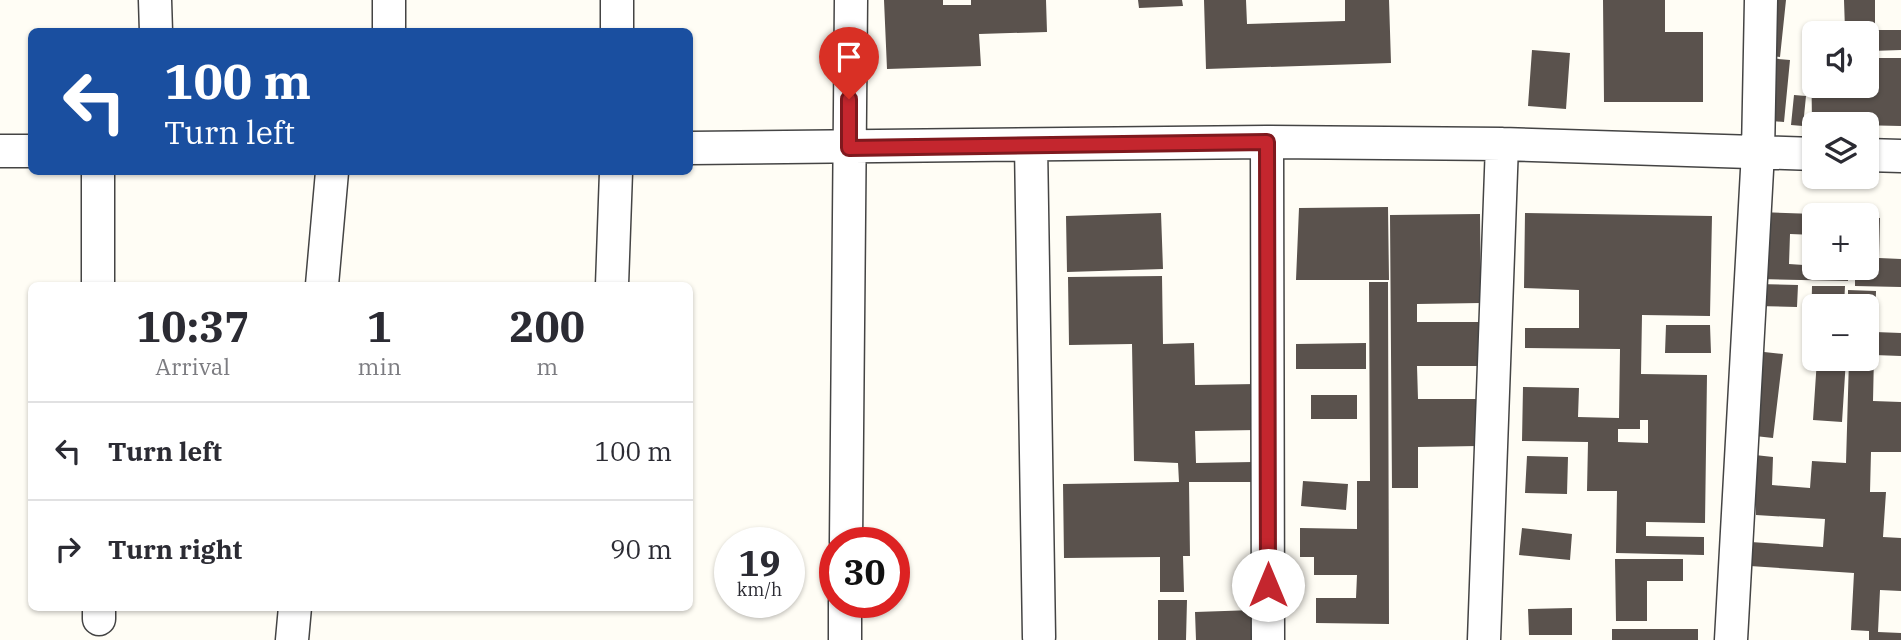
<!DOCTYPE html>
<html lang="en">
<head>
<meta charset="utf-8">
<style>
  :root { --surface:#fff; --page:#f2f2f3; --text:#2b2b33; --muted:#7c7c81; --line:#e1e1e2 }
  body { margin:0; font-family:"IBM Plex Serif",serif; background:var(--page); color:var(--text); height:100vh; display:flex; flex-direction:column; font-size:26px; white-space:nowrap }
  * { box-sizing:border-box; margin:0 }
  p { font-size:23px; color:var(--muted) }
  .icon { flex:none; width:38px; height:38px; fill:none; stroke:currentColor; stroke-width:2; stroke-linecap:round; stroke-linejoin:round }
  .map { position:relative; flex:1; overflow:hidden }
  .details { position:absolute; left:28px; top:282px; width:665px; height:329px; display:flex; flex-direction:column; background:var(--surface); border-radius:10px; box-shadow:0 2px 5px #0004 }
  .details>* { flex:none }
  .banner { position:absolute; left:28px; top:28px; width:665px; height:147px; border-radius:10px; box-shadow:0 2px 5px #0004; background:#1a4fa0; color:#fff; overflow:hidden }
  .tools { position:absolute; left:1802px; top:21px; display:grid; gap:14px }
  .tools a { display:grid; place-items:center; width:77px; height:77px; border-radius:10px; background:var(--surface); box-shadow:0 2px 5px #0004; font-size:35px }
  .speed { position:absolute; left:714px; top:527px; display:flex; gap:14px; font-size:35px; font-weight:700; text-align:center }
  .speed>* { display:grid; place-content:center; width:91px; height:91px; border-radius:50%; background:var(--surface); box-shadow:0 2px 5px #0004; line-height:1 }
  .speed small { font-size:18px; font-weight:400 }
  .speed .limit { border:10px solid #d22; background:#fff; color:#111 }
  .pin { position:absolute; display:grid; place-items:center; width:60px; height:60px; color:#fff; margin:-72px -30px; border-radius:50% 50% 50% 0; rotate:-45deg; box-shadow:0 0 7px #0007 }
  .pin .icon { rotate:45deg }
  .me { position:absolute; width:77px; margin:-38px; rotate:0deg; stroke-linejoin:round; filter:drop-shadow(0 0 5px #0008) }
  .turn { display:flex; align-items:center; gap:24px; height:147px; padding:0 21px; font-size:32px }
  .turn .icon { width:91px; height:91px; stroke-width:2.5 }
  .turn b { display:block; font-size:49px; line-height:60px }
  .eta { display:flex; justify-content:space-evenly; align-items:center; height:119px; text-align:center }
  .eta b { font-size:42px; font-weight:800; line-height:49px }
  ul { padding:0; list-style:none }
  li { display:flex; align-items:center; gap:21px; height:98px; padding:0 21px; border-top:2px solid var(--line) }
  li div { flex:1 }
  li b { display:block; font-size:26px }
  li em { font-style:normal }
  .map>svg:first-child { display:block }
</style>
</head>
<body>
<div class="map">
<svg width="1901" height="640" viewBox="0 0 1901 640">
  <rect width="100%" height="100%" fill="#fffdf5"/>
  <path fill="#5a524d" fill-rule="evenodd" d="M884 0H943V5H971V0H1046L1047 32 979 34 981 66 887 69Z
    M1138 0H1182L1183 6 1139 8Z
    M1204 0H1246L1247 24 1345 21V0H1389L1391 63 1206 69Z
    M1603 0H1665V32H1703V102H1604Z
    M1759 0H1786L1780 57 1753 54Z
    M1844 0H1875V30H1901V50L1871 51V58H1901V126L1812 124 1811 47H1815V86H1852V97H1856V86H1867V33L1845 30Z
    M1532 50 1570 53 1566 109 1528 106Z
    M1757 57 1790 60 1784 122 1751 119Z
    M1794 95 1806 96 1803 126 1791 125Z
    M1388 207 1389 280H1296L1299 208Z
    M1759 212 1815 214V235L1790 234 1789 264 1848 268V281L1760 279Z
    M1161 213 1163 269 1067 272 1066 216Z
    M1525 213 1712 216 1710 316 1642 315 1641 374 1707 375 1705 523 1646 522V536L1704 537V555L1616 553 1617 491H1587L1588 442 1522 441 1523 387 1579 388 1578 417 1619 418 1620 349 1525 348V328H1579V290L1524 288ZM1640 420H1648V443L1618 442V429H1640Z
    M1480 214 1481 303 1417 304V322H1481L1482 366H1417L1418 399H1478V446L1418 447V488H1392L1390 215Z
    M1867 217 1880 218 1879 258 1901 259V287L1855 286V268H1867Z
    M1162 276 1163 344 1194 343 1195 385 1256 384 1257 430 1195 431 1196 463 1253 462V482H1189L1190 556H1183L1184 592H1160V557L1064 558 1063 484 1179 482 1178 463 1134 461 1132 344 1069 345 1068 277Z
    M1369 282H1388L1389 624 1316 623V598H1356L1357 575H1314V557H1300V528L1357 529V481H1370Z
    M1757 284 1798 285 1797 307 1756 306Z
    M1812 286H1845L1844 306H1815V333H1811Z
    M1848 290 1876 291 1875 332 1901 333V356L1874 355 1873 401 1901 402V452H1871L1870 492H1886L1883 537 1901 538V591L1880 590 1878 632 1901 633V640H1869V631L1851 630 1854 573 1750 566 1751 542 1823 547 1825 519 1756 515 1755 455 1773 457 1772 485 1810 488 1812 461 1846 463 1849 359H1867V306H1848Z
    M1666 325H1710L1711 353H1665Z
    M1366 343V369H1296V344Z
    M1755 351 1783 354 1773 438 1746 435Z
    M1817 359H1846L1842 422 1813 420Z
    M1311 395H1357V419H1311Z
    M1527 456 1568 457 1567 494 1525 493Z
    M1303 481 1348 484 1346 510 1301 506Z
    M1522 528 1572 534 1570 560 1519 555Z
    M1615 559H1683V581H1647V621H1616Z
    M1158 600H1187L1186 640H1158Z
    M1572 608V635H1529L1528 609Z
    M1254 610 1255 640H1196L1195 612Z
    M1612 629H1698V640H1612Z"/>
  <g fill="none" stroke-linecap="round" stroke-linejoin="round">
    <defs>
      <path id="minor" d="M155 0 156 32
        M389 32V0
        M617 32V0
        M1267 142 1268 640
        M1031 145 1039 637
        M690 148 1267 142 1502 144 1815 154
        M0 151H32
        M1867 155 1901 156
        M98 172V285
        M322 285 332 172
        M612 285 616 172
        M846 542 851 0
        M99 607V619
        M292 640 295 607
        M845 640V602
        M1484 640 1502 144
        M1731 640 1758 152 1761 0"/>
    </defs>
    <use href="#minor" stroke="#444" stroke-width="35"/>
    <use href="#minor" stroke="#fff" stroke-width="32"/>
  </g>
  <g fill="none" stroke-linecap="round" stroke-linejoin="round">
    <defs>
      <path id="route" d="M849 99V148L1267 142 1268 585"/>
    </defs>
    <use href="#route" stroke="#7f191e" stroke-width="18"/>
    <use href="#route" stroke="#c4262e" stroke-width="12"/>
  </g>
</svg>
<div class="tools">
<a><svg class="icon" aria-label="sound" viewBox="0 0 24 24"><path d="M4 9h4l5-4v14l-5-4H4zM17 9q2 3 0 6"/></svg></a>
<a><svg class="icon" aria-label="layers" viewBox="0 0 24 24"><path d="M12 4l9 5-9 5-9-5zM3 14l9 5 9-5"/></svg></a>
<a>+</a>
<a>−</a>
</div>
<div class="speed"><div>19<small>km/h</small></div><div class="limit">30</div></div>
<div class="pin" style="left:849px;top:99px;background:#d93025"><svg class="icon" aria-label="arrive" viewBox="0 0 24 24"><path d="M6 21V4h12l-3 4 3 4H6"/></svg></div>
<svg class="me" style="left:1268px;top:585px" viewBox="-20 -20 40 40"><circle r="19" fill="#fff"/><path d="M0-13L10 11 0 6-10 11z" fill="#c4262e"/></svg>
<div class="banner">
<div class="turn"><svg class="icon" aria-label="left" viewBox="0 0 24 24"><path d="M17 20v-9H6M10 6l-5 5 5 5"/></svg><div><b>100 m</b>Turn left</div></div>
</div>
<section class="details">
<div class="eta">
<div><b>10:37</b><p>Arrival</p></div>
<div><b>1</b><p>min</p></div>
<div><b>200</b><p>m</p></div>
</div>
<ul>
<li><svg class="icon" aria-label="left" viewBox="0 0 24 24"><path d="M17 20v-9H6M10 6l-5 5 5 5"/></svg><div><b>Turn left</b></div><em>100 m</em></li>
<li><svg class="icon" aria-label="right" viewBox="0 0 24 24"><path d="M7 20v-9h11M14 6l5 5-5 5"/></svg><div><b>Turn right</b></div><em>90 m</em></li>
</ul>
</section>
</div>
</body>
</html>
